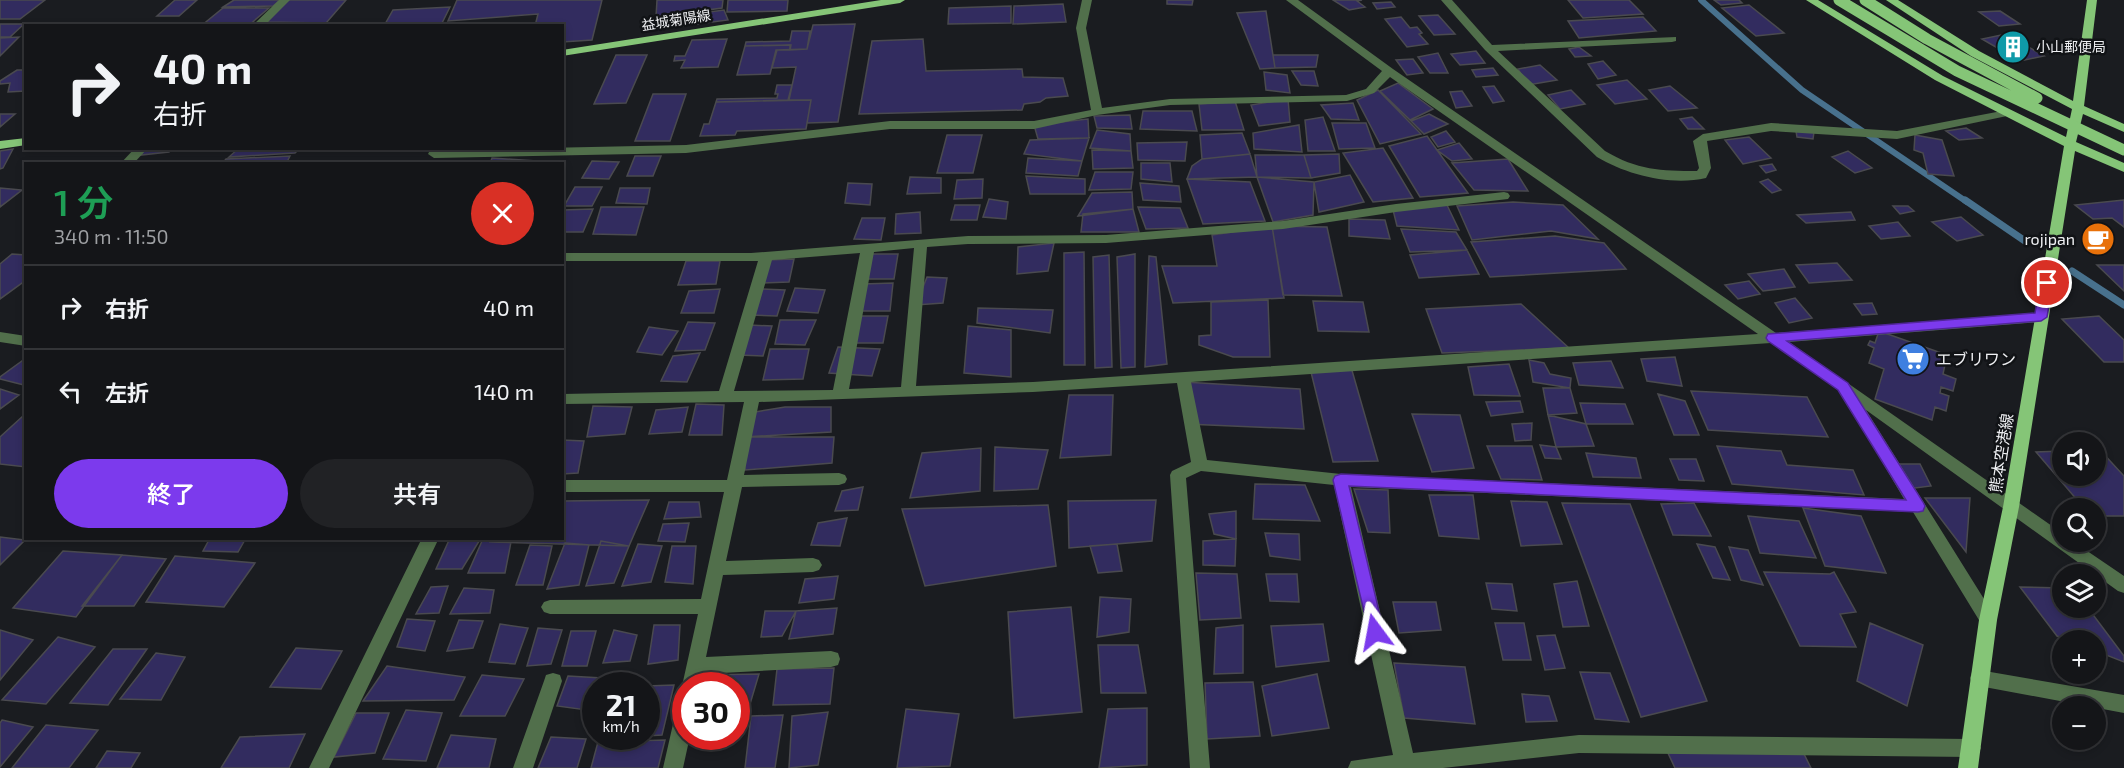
<!DOCTYPE html>
<html lang="ja">
<head>
<meta charset="utf-8">
<style>
  :root { --surface:#141518; --page:#212225; --text:#f1f3f6; --muted:#9d9fa2; --line:#333437; --accent:#7c3aed }
  body { margin:0; font-family:"Exo 2","Noto Sans JP",sans-serif; background:var(--page); color:var(--text); height:100vh; display:flex; flex-direction:column; font-size:22px; white-space:nowrap }
  * { box-sizing:border-box; margin:0 }
  p { font-size:20px; color:var(--muted) }
  .icon { flex:none; width:33px; height:33px; fill:none; stroke:currentColor; stroke-width:2; stroke-linecap:round; stroke-linejoin:round }
  .map { position:relative; flex:1; overflow:hidden }
  .panel { position:absolute; left:24px; top:162px; width:540px; height:378px; display:flex; flex-direction:column; background:var(--surface); border-radius:0px; box-shadow:0 3px 9px #0003,0 0 0 2px var(--line) }
  .panel>* { flex:none }
  .hud { position:absolute; left:24px; top:24px; width:540px; height:126px; border-radius:0px; box-shadow:0 3px 9px #0003,0 0 0 2px var(--line); background:#141518; color:var(--text); overflow:hidden }
  .buttons { position:absolute; left:2052px; top:432px; display:grid; gap:12px }
  .buttons a { display:grid; place-items:center; width:54px; height:54px; border-radius:50%; background:var(--surface); box-shadow:0 3px 9px #0003,0 0 0 2px var(--line); font-size:30px }
  .speed { position:absolute; left:582px; top:672px; display:flex; gap:12px; font-size:30px; font-weight:700; text-align:center }
  .speed>* { display:grid; place-content:center; width:78px; height:78px; border-radius:50%; background:var(--surface); box-shadow:0 3px 9px #0003,0 0 0 2px var(--line); line-height:1 }
  .speed small { font-size:15px; font-weight:400 }
  .speed .limit { border:9px solid #d22; background:#fff; color:#111 }
  .pin { position:absolute; display:grid; place-items:center; width:51px; height:51px; color:#fff; margin:-26px; border:3px solid #fff; border-radius:50%; box-shadow:0 2px 6px #0007 }
  .me { position:absolute; width:66px; margin:-33px; rotate:347deg; stroke-linejoin:round; filter:drop-shadow(0 0 4px #0008) }
  .turn { display:flex; align-items:center; gap:21px; height:126px; padding:0 30px; font-size:27px }
  .turn .icon { width:78px; height:78px; stroke-width:2.5 }
  .turn b { display:block; font-size:42px; line-height:51px }
  .round { display:grid; place-items:center; flex:none; width:63px; height:63px; border-radius:32px; background:var(--page) }
  .headline { display:flex; align-items:center; justify-content:space-between; height:102px; padding:0 30px }
  h1 { font-size:36px; font-weight:600; line-height:45px; color:#1e9e55 }
  .action { display:flex; gap:12px; margin-top:auto; padding:12px 30px }
  .action a { flex:1; height:69px; border-radius:36px; background:var(--accent); color:#fff; font-size:24px; font-weight:600; line-height:69px; text-align:center }
  .action a+a { background:var(--page); color:var(--text) }
  ul { padding:0; list-style:none }
  li { display:flex; align-items:center; gap:18px; height:84px; padding:0 30px; border-top:2px solid var(--line) }
  li div { flex:1 }
  li b { display:block; font-size:22px }
  li em { font-style:normal }
  .map>svg:first-child { display:block }
</style>
</head>
<body>
<div class="map">
<svg width="2124" height="768" viewBox="0 0 2124 768">
  <rect width="100%" height="100%" fill="#1a1c20"/>
  <g fill="none" stroke-linecap="round" stroke-linejoin="round">
    <path stroke="#48718d" stroke-width="6" d="M1701 0 1802 90 1967 202"/>
    <path stroke="#48718d" stroke-width="7" d="M1965 200 2025 241
      M2072 271 2124 305"/>
  </g>
  <path fill="#322c5f" stroke="#4a4a4f" stroke-width="1.5" d="M0 0H45L20 19H0Z
    M175 0H197L179 16H157Z
    M234 0H280L273 6 223 7Z
    M288 0H346L326 23 267 22Z
    M457 0H602L592 40 562 42V26H535L538 14 448 21Z
    M657 0H723L722 8 656 17Z
    M728 0H788L787 11 727 12Z
    M1167 0H1193L1192 5 1167 4Z
    M1333 0H1362L1357 1 1365 7 1349 10Z
    M1568 0H1629L1643 14 1583 18Z
    M1714 0H1739L1742 3 1721 5Z
    M1391 2 1395 7 1377 9 1373 3Z
    M1063 4 1066 22 1013 24 1014 6Z
    M1749 5 1784 33 1756 36 1722 8Z
    M1011 6V23L948 24 949 8Z
    M450 7 442 23 384 26 393 10Z
    M223 8H269L248 26H201Z
    M724 10 728 20 668 28 664 18Z
    M1266 11 1275 68 1260 69 1237 13Z
    M2000 11 2020 24 1999 26 1979 12Z
    M1438 15 1455 34 1434 35 1419 16Z
    M1401 17 1410 28 1417 27 1422 33 1419 34 1428 44 1407 47 1385 19Z
    M1643 17 1656 31 1579 38 1568 21Z
    M0 24H24L10 37H0Z
    M855 24 838 122 807 123 811 100H789L796 67 772 68 777 50 807 49 813 25Z
    M792 31H810L807 49 790 50 791 45 745 46 746 42 790 41Z
    M2006 34 2044 56 2020 61 1982 39Z
    M19 37 0 56V38Z
    M727 39 718 67 681 68 685 60 674 61 675 56H685L692 40Z
    M923 39 926 71 1022 69 1023 77 1063 78 1068 96 1046 98 1040 102 1024 104 1022 110 859 114 872 41Z
    M790 45V50H776L770 74 737 75 745 46Z
    M1579 47 1591 56 1575 57 1569 49Z
    M1476 51 1485 63 1460 65 1451 54Z
    M1438 53 1448 73H1430L1418 57Z
    M616 55H647L626 103 594 104Z
    M1273 55H1318L1316 67 1275 68Z
    M1413 59 1423 73 1407 75 1396 60Z
    M1603 61 1616 75 1598 79 1588 64Z
    M1540 65 1557 80 1528 85 1518 69Z
    M1493 68 1498 75 1476 77 1472 70Z
    M17 70H26V91L8 92 10 83 0 84V81Z
    M1292 71H1314L1318 86 1301 85Z
    M1264 72 1287 75 1290 93 1266 90Z
    M1627 80 1647 99 1615 104 1597 85Z
    M1398 83 1433 109 1410 120 1380 91Z
    M777 85H792L788 100 716 102 717 99 777 98 778 94H775Z
    M1494 86 1504 101 1493 103 1483 87Z
    M1670 86 1697 108 1668 111 1649 90Z
    M1378 90 1421 134 1380 144 1357 100Z
    M1571 90 1585 104 1560 109 1548 95Z
    M1462 91 1472 106 1456 108 1450 92Z
    M653 94H686L670 141H635Z
    M1288 99 1290 122 1259 126 1251 105Z
    M811 100 806 129 737 131 735 135 700 136 704 124H709L716 102Z
    M1235 101 1244 130H1202L1199 104Z
    M1353 103 1359 120 1331 119 1321 105Z
    M1143 111H1192L1197 131 1140 129Z
    M0 114H15L0 127Z
    M1429 114 1448 124 1424 134 1411 121Z
    M1130 115 1132 129 1097 128 1094 116Z
    M1323 117 1335 151H1308L1305 120Z
    M1692 117 1704 129H1688L1680 119Z
    M1088 119 1089 138 1038 139 1034 125Z
    M1332 123H1366L1375 148 1339 149Z
    M1299 125 1302 152 1254 149 1253 133Z
    M1966 128 1982 138 1959 140 1946 131Z
    M1097 130 1130 134 1131 151 1090 148Z
    M1446 131 1455 142 1438 147 1431 137Z
    M1796 131 1814 132 1813 139 1797 137Z
    M1242 133 1250 154 1202 159 1200 135Z
    M947 135H982L973 173H937Z
    M1915 135 1942 140 1954 176 1928 174 1923 153 1914 150Z
    M1427 136 1437 150 1468 193 1420 197 1389 146Z
    M1749 137 1771 158 1743 164 1725 140Z
    M1089 138 1082 161 1024 154 1030 140Z
    M1187 142 1185 161 1138 160 1137 143Z
    M1459 143 1472 159 1452 161 1437 150Z
    M145 148H171L169 152 141 155Z
    M239 148H300L295 153 229 157Z
    M1383 148 1413 198 1373 202 1343 153Z
    M13 149 3 168 0 169V151Z
    M1092 150 1131 151 1133 168 1093 169Z
    M1848 151 1872 168 1855 173 1832 157Z
    M1250 154 1257 177 1187 179 1192 166 1202 159Z
    M1339 154 1340 173 1311 178 1304 155Z
    M1255 155H1304L1311 178 1257 177Z
    M290 156 286 164H222L226 159Z
    M635 156H661L653 176H627Z
    M492 158 536 161 535 164H490Z
    M1028 158 1082 161 1078 176 1026 173Z
    M1508 159 1528 191 1474 190 1452 163Z
    M592 161 619 162 609 179 582 178Z
    M1141 163H1170L1172 182 1141 179Z
    M1772 164 1776 170 1766 173 1760 166Z
    M1095 172H1133L1131 189 1089 190Z
    M1350 175 1364 202 1319 212 1314 182Z
    M1026 176 1085 179V194H1030Z
    M910 177 941 178V193L907 194Z
    M1257 177 1314 182 1313 215 1273 222Z
    M983 179 982 198 954 199 957 180Z
    M1187 179 1250 182 1265 221 1203 224Z
    M1768 179 1781 190 1772 193 1760 182Z
    M848 183 872 184 870 205 845 203Z
    M1140 183 1179 186 1181 202 1143 200Z
    M575 187H602L592 206H564Z
    M0 188 22 190 0 207Z
    M620 188H650L647 204 616 203Z
    M1132 192 1133 209 1078 216 1092 193Z
    M989 199 1008 202 1006 219 983 217Z
    M2124 200V227L2112 218 2093 219 2075 205Z
    M1513 202 1563 205 1598 239 1551 231 1472 240 1457 206Z
    M1446 203 1459 230 1397 226 1393 210Z
    M955 205H980L977 220H951Z
    M1893 206H1908L1914 211 1900 214Z
    M601 207H644L636 235 593 234Z
    M1138 207 1180 208 1188 228 1146 229Z
    M593 209 583 232H562V210Z
    M1133 209 1139 232H1081L1083 214Z
    M920 212 921 233 895 234 896 214Z
    M1851 212 1855 220 1806 223 1797 215Z
    M1961 217 1983 235 1957 241 1932 222Z
    M862 218H885L881 240 854 239Z
    M1349 219 1385 220 1390 239 1349 236Z
    M1898 222 1910 236 1881 239 1869 226Z
    M1272 226 1284 298 1173 303 1162 266H1217L1212 235Z
    M1272 226 1327 227 1342 296 1283 295Z
    M1401 229 1456 232 1467 250 1410 252Z
    M1555 236 1604 243 1626 269 1490 277 1471 242Z
    M1054 243 1048 271 1017 274 1018 247Z
    M1467 250 1479 274 1419 278 1410 255Z
    M1084 252 1085 365H1064V253Z
    M12 254 26 255V280L0 299V264Z
    M868 254H898L894 279H864Z
    M1135 254V367L1121 368 1117 257Z
    M1109 255 1112 367 1095 368 1093 257Z
    M1149 256 1156 257 1167 364 1145 367Z
    M794 259 789 282 761 283 766 260Z
    M686 261H720L716 284 678 285Z
    M1837 263 1852 280 1809 283 1796 265Z
    M2097 265H2124V291Z
    M1784 269 1795 287 1763 291 1748 274Z
    M927 277 947 278 943 303 916 305Z
    M1749 281 1760 294 1738 299 1725 285Z
    M893 283 890 311H859L863 284Z
    M795 288 825 290 818 313 787 311Z
    M720 289 714 313H681L689 291Z
    M760 289 785 290 777 316 751 315Z
    M1795 298 1812 318 1789 323 1775 303Z
    M1268 300 1270 357H1233L1199 345V336L1211 335V302Z
    M1313 301 1363 302 1369 332 1318 331Z
    M1872 303 1877 314 1862 315 1854 304Z
    M1521 304 1569 348 1442 353 1426 309Z
    M978 308 1053 310 1050 333 977 323Z
    M858 316H888L883 343H852Z
    M2099 316 2124 340V362H2104L2062 319Z
    M780 320H816L805 345 775 344Z
    M688 322 715 323 705 350 675 351Z
    M749 325 772 326 763 356 739 355Z
    M968 326 1011 330V377L964 373Z
    M649 327 678 331 662 355 637 352Z
    M1879 331 1947 355 1943 374 1956 379 1953 391 1941 387 1940 393 1949 396 1946 411 1935 407 1932 420 1875 399 1884 369 1869 363 1874 348 1868 345 1870 341 1875 343Z
    M838 347 880 349 872 376 829 373Z
    M770 349H809L803 379 763 380Z
    M700 353 687 382 661 381 673 356Z
    M1675 357 1682 386 1647 381 1641 359Z
    M26 358 24 385 0 379V377Z
    M1529 360 1544 363 1550 374 1571 378 1570 388 1533 382Z
    M1611 361 1623 388 1579 385 1573 363Z
    M1509 364 1520 396 1474 395 1468 367Z
    M1351 367 1378 461 1333 462 1310 368Z
    M1184 382 1300 389 1304 429 1186 424Z
    M1543 388H1570L1577 413 1548 415Z
    M0 389 19 395 0 409Z
    M1691 391 1807 397 1828 437 1708 430Z
    M1658 394 1685 401 1699 435H1674Z
    M1069 395H1113L1111 455 1060 458Z
    M1520 401 1523 412 1491 416 1486 402Z
    M1580 403 1625 404 1633 424H1586Z
    M696 404 724 405 722 435H689Z
    M593 406 632 407 625 434 587 437Z
    M688 407 682 432 649 434 656 410Z
    M785 407H831V432L744 437 755 412Z
    M1412 414 1460 415 1474 468 1432 472Z
    M1548 415 1586 424 1594 446 1556 447Z
    M23 416H26V467L0 464V437Z
    M1532 423 1531 440 1515 441 1512 424Z
    M744 437H834L832 463 745 470Z
    M562 440 584 441 578 473 562 474Z
    M1540 445 1556 447 1561 459 1545 458Z
    M1487 446H1532L1542 480 1501 479Z
    M1717 446 1781 451 1787 465 1853 470 1864 495 1732 484Z
    M995 447 1048 450 1038 489 994 491Z
    M981 448 980 491 910 498 922 453Z
    M2100 450 2124 476V516H2096V508H2084L2036 452 2062 451V476H2096V451Z
    M1586 453 1636 458 1641 478 1593 477Z
    M1670 459H1696L1704 481 1679 480Z
    M1898 464H1920L1931 486 1907 489Z
    M1255 484 1305 485 1320 521 1253 519Z
    M863 487 858 510 835 511 842 491Z
    M1354 489 1388 490 1390 533 1368 532Z
    M1429 495H1473L1479 539 1439 536Z
    M1925 498H1970L1966 552Z
    M649 500 629 546 490 542 492 538H562V501Z
    M1156 500 1152 541 1069 548 1068 501Z
    M1511 501 1547 502 1562 544 1521 546Z
    M669 502H699L701 517 664 519Z
    M1562 503 1630 504 1707 701 1641 717Z
    M1694 503 1711 536 1673 535 1661 504Z
    M1048 505 1056 566 925 586 902 509Z
    M1803 508 1861 516 1886 573 1825 566Z
    M1236 511V539L1214 534 1209 514Z
    M1748 516 1799 521 1816 558 1760 553Z
    M847 518 840 546 811 545 818 523Z
    M689 523 685 542 658 541 663 524Z
    M1265 533 1299 534 1300 560 1270 556Z
    M0 537 25 540 0 565Z
    M210 538H246L238 552 203 551Z
    M450 538H481L462 569H436Z
    M1236 539 1235 566 1203 565V541Z
    M482 541 511 542 505 573H468Z
    M601 541 629 546 614 583 586 586Z
    M565 543 589 545 579 585 547 589Z
    M638 544 662 546 651 582 622 586Z
    M1117 544 1122 571 1098 573 1090 546Z
    M1697 544 1715 547 1730 580 1713 578Z
    M530 545 552 546 543 585H516Z
    M672 546H696L693 584 665 582Z
    M1729 547 1748 550 1763 585 1741 580Z
    M63 551 122 555 76 617 13 608Z
    M122 555 166 559 134 606H82Z
    M175 556 255 563 224 607 146 602Z
    M1764 572 1830 574 1834 572 1856 612 1840 614 1856 647 1800 646Z
    M1196 573 1237 574 1241 618 1200 620Z
    M1266 574H1297L1299 602 1270 601Z
    M838 576 834 599 799 603 805 579Z
    M1577 581 1589 626 1563 627 1554 584Z
    M1486 583 1512 584 1517 611 1492 609Z
    M448 586 439 613 416 614 431 587Z
    M2020 587 2062 588V608H2088L2124 656V662L2096 651V640H2069L2057 636Z
    M464 588 494 590 490 613 450 614Z
    M1100 597 1131 599 1129 632 1097 637Z
    M1393 602H1436L1441 630 1399 633Z
    M1071 607 1082 712 1014 718 1008 612Z
    M837 608 833 634 789 639 796 611Z
    M765 611H796L782 636 761 637Z
    M407 619 435 621 425 651 397 647Z
    M459 620 483 621 473 648 447 651Z
    M1495 623H1524L1531 660H1503Z
    M1870 623 1923 645 1907 706 1857 681Z
    M500 624 528 628 515 664 489 662Z
    M1323 624 1329 661 1276 667 1271 626Z
    M654 625H680L678 660 648 664Z
    M1243 625V673L1214 674 1216 628Z
    M538 628 562 630 551 664 527 666Z
    M0 630 33 640 0 680Z
    M614 630 637 635 630 661 603 663Z
    M571 631H596L587 666H562Z
    M1555 635 1565 668 1545 670 1537 636Z
    M58 637 95 647 46 704 2 700Z
    M1098 645H1138L1146 693H1101Z
    M296 648 342 651 321 689 270 687Z
    M113 649H147L108 705 70 703Z
    M156 653 185 657 161 700 120 699Z
    M1394 663 1465 667 1475 724 1404 718Z
    M387 666 465 677 454 700 363 701Z
    M834 668 830 704 773 705 777 669Z
    M1580 672 1610 673 1629 722 1595 719Z
    M759 674 750 704 736 705V686H700L701 675Z
    M1317 674 1329 728 1272 736 1262 686Z
    M482 675 524 679 505 716H460Z
    M568 676 602 678 600 686H596L594 711 557 706Z
    M1253 682 1260 736 1207 739 1205 683Z
    M674 685 662 735 646 736V686Z
    M1522 694 1549 696 1557 721 1526 722Z
    M1147 708V765L1099 768 1108 709Z
    M906 709 959 714 950 766 897 768Z
    M406 710 442 713 426 761 383 759Z
    M828 712 818 765 789 768 792 716Z
    M356 713H389L375 753 334 757Z
    M783 715 775 768H745L751 716Z
    M2 720 33 727 0 767V723Z
    M46 725 98 730 69 768H12Z
    M305 734 289 768H221L240 737Z
    M451 735 496 739 489 768H437Z
    M551 737 586 739 577 768H538Z
    M665 740 658 768H591L598 742Z
    M107 751 140 753 131 768H96Z
    M1667 751 1803 752 1811 768H1675Z"/>
  <g fill="none" stroke-linecap="round" stroke-linejoin="round">
    <path fill="#516f4b" fill-rule="evenodd" d="M279 0H290L264 26H252Z
      M1082 0H1092L1086 28 1102 108 1170 99 1346 95 1366 89 1382 71 1286 0H1298L1393 69 1776 333 2046 314 2048 317 2041 322 1789 342 2062 533V542H2074L2124 576V593L2118 591 1866 410 1994 615 1997 620 1994 625 1988 628 1982 625 1913 512 1351 487 1413 753 1579 735 1971 739 1978 742 1981 748 1978 754 1971 757 1579 753 1443 768H1348L1351 761 1393 755 1334 485 1201 471 1186 478 1210 768H1190L1170 475 1172 471 1191 462 1177 383 1033 392 759 402 744 475 839 473 845 475 847 479 845 483 839 485 742 487 726 561 813 558 819 560 822 565 819 570 813 572 723 575 706 657 831 651 838 653 840 659 838 665 831 667 703 674 701 686H686V692L682 686 698 614H550L544 612 541 607 544 602 550 600 701 599 724 492H562V480H727L744 402 562 404V394L719 391 758 261H562V253H751L968 236 1106 235 1283 221 1396 204 1504 192 1508 193 1510 196 1508 199 1396 212 1283 229 1106 243 968 244 927 247 916 386 1033 382 1758 334 1390 77 1374 93 1347 101 1170 105 1097 115 1034 129H890L686 153 434 158 428 154 431 148H443L442 150 686 145 890 121H1034L1091 110 1076 28ZM914 248 901 387 849 389 874 252ZM860 253 833 390 734 391 772 260ZM1771 343 1841 392 1904 499 1341 474 1207 460 1191 382Z
      M1441 0H1452L1492 45 1676 37V41L1672 42 1498 51 1605 151C1637 170 1661 171 1697 171L1699 168 1693 141 1703 134 1771 123 1897 131 2007 110 2013 113 2007 116 1897 139 1771 131 1707 141 1711 168 1706 178C1671 186 1627 175 1597 157L1485 50Z
      M135 148H148L133 164H120Z
      M0 332 26 336V346L0 342Z
      M422 538H439L329 768H309Z
      M1979 670 2124 695V713L1979 686 1972 684 1970 678 1972 672Z
      M553 673 560 675 562 681 533 768H513L544 681 546 675Z
      M686 703V736H690L683 768H663L676 711 679 705Z"/>
    <path fill="#85c577" fill-rule="evenodd" d="M881 0H905L900 3 562 56V50Z
      M1806 0H1818L1943 76 2066 137 2072 109 1971 56 1886 0H1898L1979 51 2073 101 2087 0H2097L2084 106 2124 124V132L2083 114 2076 142 2124 163V172L2075 151 2019 507 1997 620 1978 768H1958L1979 620 2003 507 2064 146 1935 80Z
      M26 138V145L0 149V141Z"/>
    <path stroke="#85c577" stroke-width="11" d="M1839 0 1957 71 2124 150
      M1865 0 1927 39 2037 98"/>
  </g>
  <path fill="#7c3aed" stroke="#51269a" stroke-width="1.5" d="M2047 279 2053 283 2047 317 2041 321 1787 341 1848 383 1923 502 1925 506 1923 511 1918 512 1349 486 1384 632 1381 637 1375 639 1370 637 1333 480 1335 476 1341 474 1906 500 1838 390 1768 341 1766 338 1768 334 2035 313 2040 283Z"/>
  <defs>
    <symbol id="building-disc" viewBox="-11 -11 22 22"><circle r="9.5" fill="#0f9aa8" stroke="#111316"/><path d="M-4-6H4V6H1V3H-1V6H-4ZM-2.5-4.3h1.7v1.8h-1.7ZM.8-4.3h1.7v1.8H.8ZM-2.5-1h1.7V.8h-1.7ZM.8-1h1.7V.8H.8Z" fill="#fff"/></symbol>
    <symbol id="cafe-disc" viewBox="-11 -11 22 22"><circle r="9.5" fill="#e8710a" stroke="#111316"/><path d="M-5.5-4.5H6V0H3Q3 3.5 0 3.5H-2.5Q-5.5 3.5-5.5 0ZM3-3.2v2h1.7v-2ZM-6 4.5H4V6H-6Z" fill="#fff"/></symbol>
    <symbol id="supermarket-disc" viewBox="-11 -11 22 22"><circle r="9.5" fill="#3f7fe0" stroke="#111316"/><path d="M-6-5.5h2.5l.6 2H6L4.5 2H-2.5L-4.4-4H-6ZM-1.5 3.2a1.3 1.3 0 1 0 .1 0ZM3 3.2a1.3 1.3 0 1 0 .1 0Z" fill="#fff"/></symbol>
  </defs>
  <g fill-rule="evenodd">
    <use href="#building-disc" x="1994" y="28" width="38" height="38"/>
    <use href="#cafe-disc" x="2079" y="220" width="38" height="38"/>
    <use href="#supermarket-disc" x="1894" y="340" width="38" height="38"/>
  </g>
  <g text-anchor="middle" stroke-width="5" stroke-linejoin="round" paint-order="stroke">
    <g font-size="14" fill="#eff0f3" stroke="#111316">
      <text transform="translate(676 20) rotate(-9)" y="5">益城菊陽線</text>
    </g>
    <g font-size="14" fill="#eff0f3" stroke="#111316" text-anchor="start">
      <text x="2036" y="52">小山郵便局</text>
    </g>
    <g font-size="16" fill="#eff0f3" stroke="#111316" text-anchor="end">
      <text x="2075" y="245">rojipan</text>
      <text x="1936" y="365" text-anchor="start">エブリワン</text>
    </g>
    <g font-size="16" fill="#eff0f3" stroke="#111316">
      <text transform="translate(2001 453) rotate(-81)" y="6">熊本空港線</text>
    </g>
  </g>
</svg>
<div class="buttons">
<a><svg class="icon" aria-label="sound" viewBox="0 0 24 24"><path d="M4 9h4l5-4v14l-5-4H4zM17 9q2 3 0 6"/></svg></a>
<a><svg class="icon" aria-label="search" viewBox="0 0 24 24"><circle cx="10" cy="10" r="6"/><path d="M15 15l6 6"/></svg></a>
<a><svg class="icon" aria-label="layers" viewBox="0 0 24 24"><path d="M12 4l9 5-9 5-9-5zM3 14l9 5 9-5"/></svg></a>
<a>+</a>
<a>−</a>
</div>
<div class="speed"><div>21<small>km/h</small></div><div class="limit">30</div></div>
<div class="pin" style="left:2047px;top:283px;background:#d93025"><svg class="icon" aria-label="arrive" viewBox="0 0 24 24"><path d="M6 21V4h12l-3 4 3 4H6"/></svg></div>
<svg class="me" style="left:1375px;top:632px" viewBox="-20 -20 40 40"><path d="M0-17L14 15 0 8-14 15z" fill="#7c3aed" stroke="#fff" stroke-width="4"/></svg>
<div class="hud">
<div class="turn"><svg class="icon" aria-label="right" viewBox="0 0 24 24"><path d="M7 20v-9h11M14 6l5 5-5 5"/></svg><div><b>40 m</b>右折</div></div>
</div>
<section class="panel">
<div class="headline"><div><h1>1 分</h1><p>340 m · 11:50</p></div><a class="round" style="background:#d93025;color:#fff"><svg class="icon" aria-label="close" viewBox="0 0 24 24"><path d="M6 6l12 12M18 6L6 18"/></svg></a></div>
<ul>
<li><svg class="icon" aria-label="right" viewBox="0 0 24 24"><path d="M7 20v-9h11M14 6l5 5-5 5"/></svg><div><b>右折</b></div><em>40 m</em></li>
<li><svg class="icon" aria-label="left" viewBox="0 0 24 24"><path d="M17 20v-9H6M10 6l-5 5 5 5"/></svg><div><b>左折</b></div><em>140 m</em></li>
</ul>
<div class="action"><a>終了</a><a>共有</a></div>
</section>
</div>
</body>
</html>
